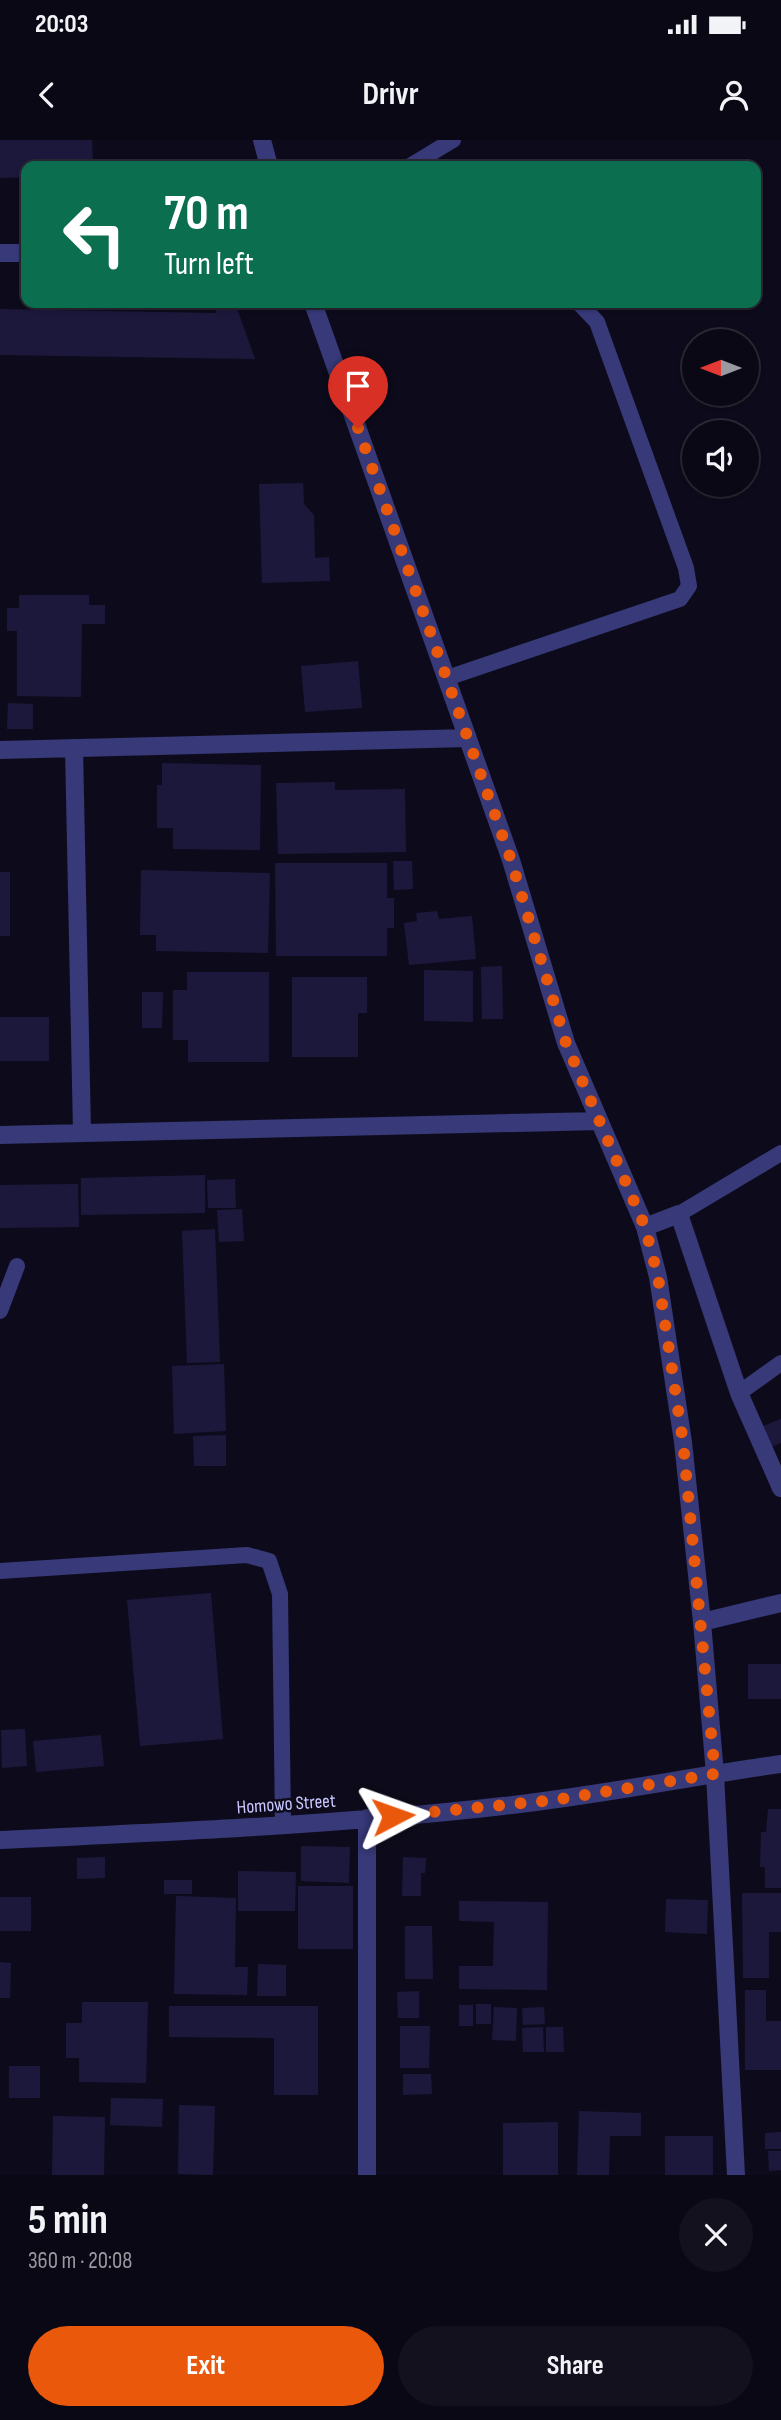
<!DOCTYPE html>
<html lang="en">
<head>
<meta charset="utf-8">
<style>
  :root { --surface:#0a0814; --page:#13111d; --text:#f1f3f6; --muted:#999aa0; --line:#2a2934; --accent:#ea580c }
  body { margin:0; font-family:"Sofia Sans Condensed",sans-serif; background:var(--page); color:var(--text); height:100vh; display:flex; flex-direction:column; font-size:26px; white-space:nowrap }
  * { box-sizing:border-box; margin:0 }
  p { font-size:23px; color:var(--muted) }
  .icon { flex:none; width:38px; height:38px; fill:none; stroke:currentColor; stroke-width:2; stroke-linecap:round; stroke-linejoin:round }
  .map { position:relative; height:2035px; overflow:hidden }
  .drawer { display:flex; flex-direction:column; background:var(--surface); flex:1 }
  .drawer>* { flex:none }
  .top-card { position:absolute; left:21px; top:21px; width:740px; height:147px; border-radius:14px; box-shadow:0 2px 5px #0004,0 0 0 2px var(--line); background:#0b6e4f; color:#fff; overflow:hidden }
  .needle { width:46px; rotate:270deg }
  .buttons { position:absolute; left:682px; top:189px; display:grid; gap:14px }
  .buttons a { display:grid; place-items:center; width:77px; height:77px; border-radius:50%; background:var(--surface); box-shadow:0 2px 5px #0004,0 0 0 2px var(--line); font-size:35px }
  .pin { position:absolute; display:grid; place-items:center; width:60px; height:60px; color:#fff; margin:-72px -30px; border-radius:50% 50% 50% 0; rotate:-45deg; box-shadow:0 0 7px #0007 }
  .pin .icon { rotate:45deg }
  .me { position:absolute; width:77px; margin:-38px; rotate:86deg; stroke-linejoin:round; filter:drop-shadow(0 0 5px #0008) }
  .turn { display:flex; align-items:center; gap:24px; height:147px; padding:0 28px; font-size:32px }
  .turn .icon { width:91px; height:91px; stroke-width:2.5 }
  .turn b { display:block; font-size:49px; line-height:60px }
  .round { display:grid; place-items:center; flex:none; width:74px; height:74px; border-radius:37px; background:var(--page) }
  .summary { display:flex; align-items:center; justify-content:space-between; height:119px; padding:0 28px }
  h1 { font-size:42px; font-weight:700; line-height:52px }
  .action { display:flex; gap:14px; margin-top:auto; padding:14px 28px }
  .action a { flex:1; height:80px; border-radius:42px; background:var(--accent); color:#fff; font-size:28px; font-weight:700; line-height:80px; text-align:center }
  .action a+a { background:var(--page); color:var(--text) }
  .status { display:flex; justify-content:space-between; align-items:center; height:49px; padding:0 35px; background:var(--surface); direction:ltr }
  .status svg { height:19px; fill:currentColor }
  header { display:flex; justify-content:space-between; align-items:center; height:91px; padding:0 28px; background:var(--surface); font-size:32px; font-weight:700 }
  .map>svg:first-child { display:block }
</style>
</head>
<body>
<div class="status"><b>20:03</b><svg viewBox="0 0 49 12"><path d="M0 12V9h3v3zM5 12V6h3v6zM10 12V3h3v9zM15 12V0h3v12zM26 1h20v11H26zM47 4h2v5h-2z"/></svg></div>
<header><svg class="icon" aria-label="back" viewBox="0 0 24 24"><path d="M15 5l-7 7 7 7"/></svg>Drivr<svg class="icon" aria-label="person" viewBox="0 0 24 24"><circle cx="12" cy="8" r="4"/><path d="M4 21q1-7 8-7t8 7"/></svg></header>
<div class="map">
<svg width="781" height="2035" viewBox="0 0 781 2035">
  <rect width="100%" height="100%" fill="#0d0b1b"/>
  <path fill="#1c183c" d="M0 0H92L93 26H26V37L0 38Z
    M216 163H235L255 219 0 215V169L216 173Z
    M303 343 304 364 314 375 315 418 329 417 330 441 262 443 259 344Z
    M19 455H89V465H105V484H82L81 557 17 556V491H7V468H19Z
    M358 521 362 568 305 572 301 526Z
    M8 563 33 564V589H7Z
    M162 623 261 625 260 710 173 709V688H157V645H162Z
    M335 642V650L405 649 406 712 278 714 276 643Z
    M393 721H412L413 749 394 750Z
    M275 723H387V758H394V788H387V816H276Z
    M141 730 270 733 268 813 156 811V795H140Z
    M0 732H10V796H0Z
    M437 771 439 779 472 776 476 819 409 825 404 783 417 781 416 773Z
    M502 826 503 879H482L481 827Z
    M424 830 473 831V882L424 881Z
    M187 832H269V922H188V900H173V850H187Z
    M292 837H367V873H358V917H292Z
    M142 852H163L162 888H142Z
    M0 877H49V921H0Z
    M205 1035V1073L81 1075V1038Z
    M235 1039 236 1068H208L207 1040Z
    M78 1044 79 1087 0 1088V1045Z
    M242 1069 244 1101 219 1102 217 1070Z
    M215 1089 220 1222 187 1223 182 1091Z
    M224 1224 226 1291 174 1294 172 1226Z
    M781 1279V1303L771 1307 763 1286Z
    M226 1295V1326H194L193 1296Z
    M211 1453 223 1599 140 1606 127 1460Z
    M748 1524H781V1559H748Z
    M25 1589 27 1626 2 1628 1 1590Z
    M101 1595 104 1626 36 1632 33 1601Z
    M768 1669H781V1748H765V1727H760L761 1692H766Z
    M301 1706 350 1707 349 1743 301 1741Z
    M105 1717V1738L77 1739V1718Z
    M403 1717 426 1718 425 1733H421V1756H402Z
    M238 1731 296 1732 295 1771H238Z
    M164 1740H192V1754H164Z
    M298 1746H353V1809H298Z
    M742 1753H781V1792H769V1838H743Z
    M176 1756 236 1758 235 1827H248L247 1855 174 1854Z
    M0 1757H31V1791H0Z
    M666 1759 708 1760 707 1794 665 1792Z
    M459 1761 548 1762 547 1850 459 1849V1826H493L494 1782 459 1781Z
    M405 1786H432L433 1839H405Z
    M0 1822 11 1823 10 1858H0Z
    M258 1824 286 1825V1856H257Z
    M745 1850H766V1881H781V1930H745Z
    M419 1851V1878H398L397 1852Z
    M82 1862H148L146 1943 79 1942V1918H66V1883H82Z
    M476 1864H491V1884H476Z
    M459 1865H473V1886H459Z
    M169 1866H318V1955H274V1898L169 1897Z
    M494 1867 517 1868 516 1901 492 1900Z
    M544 1867 545 1884 523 1885 522 1868Z
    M400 1886H430L429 1928H400Z
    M543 1887 544 1912H523L522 1888Z
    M546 1887H563L564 1912H546Z
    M9 1926H40V1958H9Z
    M403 1934H431L432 1954 403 1955Z
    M111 1958 163 1959 162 1987 110 1985Z
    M179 1965 215 1966 213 2035 178 2034Z
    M579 1971 641 1973V1996H610L609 2035H577Z
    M53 1976 105 1977 104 2035H52Z
    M558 1982V2035H503V1983Z
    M781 1992V2009H765V1993Z
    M665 1996H713V2035H665Z
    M768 2011H781V2030L769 2031Z"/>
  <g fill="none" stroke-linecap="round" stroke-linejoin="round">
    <path stroke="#373979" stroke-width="16" d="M410 26 453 0
      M447 538 680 459 689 446 686 428 597 182 579 163
      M679 1074 781 1013
      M0 1171 17 1126
      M739 1253 781 1223
      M0 1431 247 1415 269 1421 280 1454 283 1684"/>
    <path stroke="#373979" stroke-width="18" d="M262 0 269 26
      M0 113H26
      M313 163 511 720 566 903 645 1087 658 1137 683 1302 702 1482 715 1634 736 2035
      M74 608 82 992
      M0 610 468 598
      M0 995 599 981
      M645 1087 679 1074 739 1253 781 1348
      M702 1482 781 1463
      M367 1678V2035
      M0 1700C168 1692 336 1685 503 1666 596 1656 688 1637 781 1624"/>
  </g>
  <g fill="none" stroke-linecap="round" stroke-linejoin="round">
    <path stroke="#ea580c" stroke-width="12" stroke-dasharray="0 21.6" d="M358 288 511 720 566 903 645 1087 658 1137 683 1302 715 1634 554 1660 393 1676"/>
  </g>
  <g text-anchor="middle" stroke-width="5" stroke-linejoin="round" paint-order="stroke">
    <g font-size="19" fill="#c9c7fe" stroke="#0d0b1b">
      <text transform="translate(286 1663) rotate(-4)" y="7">Homowo Street</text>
    </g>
  </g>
</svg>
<div class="buttons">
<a><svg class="needle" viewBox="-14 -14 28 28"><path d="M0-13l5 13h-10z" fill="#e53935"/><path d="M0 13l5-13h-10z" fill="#999aa0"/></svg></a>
<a><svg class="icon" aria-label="sound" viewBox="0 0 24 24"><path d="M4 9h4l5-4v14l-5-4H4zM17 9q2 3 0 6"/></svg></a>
</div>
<div class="pin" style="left:358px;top:288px;background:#d93025"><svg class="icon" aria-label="arrive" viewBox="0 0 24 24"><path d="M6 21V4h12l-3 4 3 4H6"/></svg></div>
<svg class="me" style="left:393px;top:1676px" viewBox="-20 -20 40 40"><path d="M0-17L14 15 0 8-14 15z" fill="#ea580c" stroke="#fff" stroke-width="4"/></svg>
<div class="top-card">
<div class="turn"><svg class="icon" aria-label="left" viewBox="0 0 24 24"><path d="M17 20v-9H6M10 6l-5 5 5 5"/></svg><div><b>70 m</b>Turn left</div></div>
</div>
</div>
<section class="drawer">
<div class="summary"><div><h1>5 min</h1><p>360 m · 20:08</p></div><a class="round"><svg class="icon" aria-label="close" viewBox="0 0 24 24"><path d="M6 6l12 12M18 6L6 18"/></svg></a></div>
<div class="action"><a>Exit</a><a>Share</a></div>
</section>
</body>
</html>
